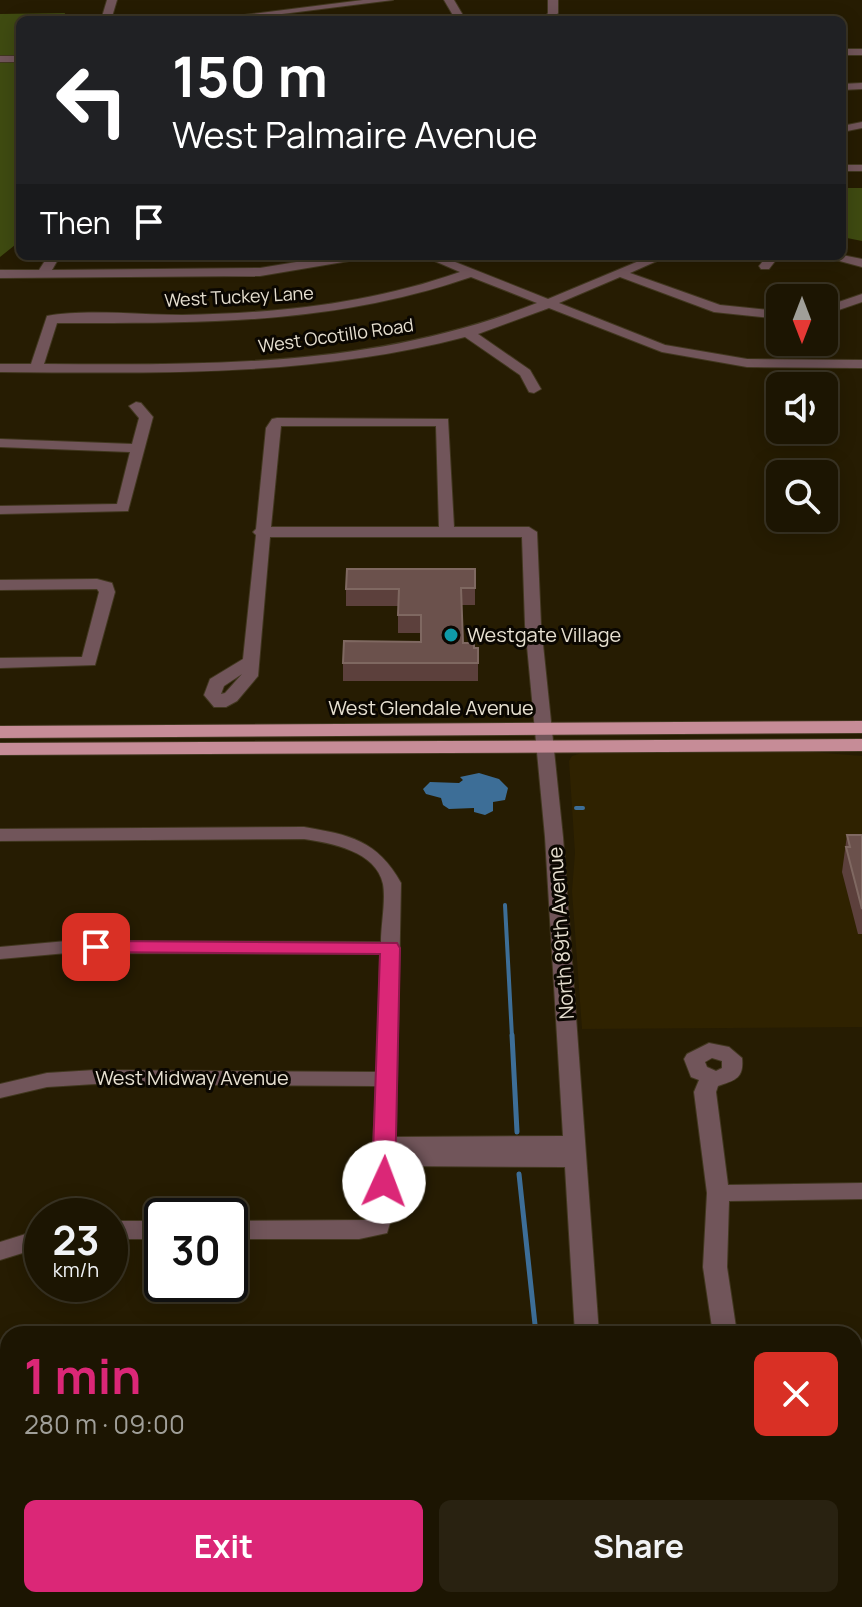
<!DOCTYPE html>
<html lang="en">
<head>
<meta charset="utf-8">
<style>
  :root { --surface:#1c1502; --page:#292211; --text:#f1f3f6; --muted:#a09f99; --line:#3a3424; --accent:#db2777 }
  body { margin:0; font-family:Manrope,sans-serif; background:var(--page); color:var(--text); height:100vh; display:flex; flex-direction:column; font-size:30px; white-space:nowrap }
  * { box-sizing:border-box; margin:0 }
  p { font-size:26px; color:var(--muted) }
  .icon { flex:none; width:44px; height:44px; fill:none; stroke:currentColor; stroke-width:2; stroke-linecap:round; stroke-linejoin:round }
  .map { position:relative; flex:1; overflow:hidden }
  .sheet { position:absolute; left:0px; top:1326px; width:862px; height:282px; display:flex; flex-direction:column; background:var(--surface); border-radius:24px 24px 0 0; box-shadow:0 4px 20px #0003,0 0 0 2px var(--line) }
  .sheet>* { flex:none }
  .hud { position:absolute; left:16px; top:16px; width:830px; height:244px; border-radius:12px; box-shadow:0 4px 20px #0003,0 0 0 2px var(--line); background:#202124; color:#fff; overflow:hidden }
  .needle { width:52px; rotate:180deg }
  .buttons { position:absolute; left:766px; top:284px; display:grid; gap:16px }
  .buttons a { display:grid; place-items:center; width:72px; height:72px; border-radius:12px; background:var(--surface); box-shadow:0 4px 20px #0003,0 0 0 2px var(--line); font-size:40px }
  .speed { position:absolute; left:24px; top:1198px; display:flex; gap:16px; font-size:40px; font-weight:700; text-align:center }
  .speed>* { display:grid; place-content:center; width:104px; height:104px; border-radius:50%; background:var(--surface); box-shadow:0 4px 20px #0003,0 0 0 2px var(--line); line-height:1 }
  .speed small { font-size:20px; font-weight:400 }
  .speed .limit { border:4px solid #111; border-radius:12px; background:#fff; color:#111 }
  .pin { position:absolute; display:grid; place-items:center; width:68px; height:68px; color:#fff; margin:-34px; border-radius:16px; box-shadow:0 4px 12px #0006 }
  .me { position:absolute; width:88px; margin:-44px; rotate:2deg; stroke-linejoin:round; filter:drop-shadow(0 0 6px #0008) }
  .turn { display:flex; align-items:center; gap:28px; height:168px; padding:0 24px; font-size:36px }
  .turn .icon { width:104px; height:104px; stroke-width:2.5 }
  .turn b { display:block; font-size:56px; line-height:68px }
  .then { display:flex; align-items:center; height:76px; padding:0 24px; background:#0003; gap:16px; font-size:30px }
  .round { display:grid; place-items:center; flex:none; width:84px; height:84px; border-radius:12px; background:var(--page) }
  .overview { display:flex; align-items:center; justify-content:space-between; height:136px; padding:0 24px }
  h1 { font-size:48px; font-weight:700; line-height:60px; color:var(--accent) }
  .button { display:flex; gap:16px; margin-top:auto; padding:16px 24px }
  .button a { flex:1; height:92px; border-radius:12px; background:var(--accent); color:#fff; font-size:32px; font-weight:700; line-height:92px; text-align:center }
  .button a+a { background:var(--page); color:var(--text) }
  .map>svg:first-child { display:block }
</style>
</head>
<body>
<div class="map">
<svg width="862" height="1607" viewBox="0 0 862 1607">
  <rect width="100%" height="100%" fill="#261c02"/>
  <path fill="#2f2200" d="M585 752H813L862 756V1027L582 1029 572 891 575 853 569 761 572 756Z"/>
  <path fill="#3f4b11" d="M65 13 63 20H20V56H0V14Z
    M0 62H20V241L0 257Z
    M842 188H862V241L842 237Z"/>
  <path fill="#3d6e97" d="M479 773 499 779 508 788 505 800 493 802V811L485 815 474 812V808L449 809 443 805 441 798 426 794 423 789 430 782 459 783 463 780 460 777Z"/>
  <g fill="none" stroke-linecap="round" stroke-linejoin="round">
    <path stroke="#3d6e97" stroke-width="4" d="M576 808H583
      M505 905 512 1037"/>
    <path stroke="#3d6e97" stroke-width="5" d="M512 1035 517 1132
      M519 1174 536 1334
      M543 1600V1607"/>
    <defs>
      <path id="minor" d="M107 0H117L111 20H101Z
        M363 0H393L234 20H204Z
        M444 0H454L464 17 461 20H451L454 17Z
        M548 0H558V13L553 20H543L548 13Z
        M842 49H862V55H842Z
        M0 56H20V62H0Z
        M862 83V89L842 90V84Z
        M862 122V128L842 132V126Z
        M842 165H862V171H842Z
        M842 255 862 259V267L821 256Z
        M48 256H60L52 270 260 268 333 256H361L355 260 260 276 0 278V270H39Z
        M423 256H440L548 299 651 256H668L630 273 720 305 780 311V319L714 312 620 277 559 303 665 345 747 359 862 360V368L747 367 662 352 549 308 478 334 530 370 541 389 534 393 529 392 520 375 465 337C312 377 157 373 0 372V364H31L47 316C84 309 143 315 182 315 278 313 369 304 460 272ZM471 277 537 303C376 367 215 365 44 364L57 323C203 323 331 325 471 277Z
        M767 256H779L769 269H761L759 266Z
        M862 294V302L824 315V307Z
        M136 402 141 403 153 417 128 511 0 514V506L117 504 130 452 0 447V439L132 444 139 418 129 406Z
        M277 418 448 419 454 527H529L537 532 541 625 563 837 599 1334H575L565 1167 395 1166 393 1213 387 1233 359 1239H230V1221L369 1220 376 1086 95 1084 47 1087 0 1098V1084L47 1073 95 1070 377 1072 380 954 67 953 0 959V947L67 941 381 942C381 924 386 901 383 884 376 851 331 843 304 839L0 841V829L304 827C350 835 377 840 401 883L396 1137 563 1136 545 837 525 625 522 537H270L258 676 237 701 226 707H214L204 695 210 679 243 659 256 535 253 532 256 529 266 428 272 419ZM281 426H436L439 527H271ZM242 674 225 693 221 694 224 686Z
        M97 579 112 583 115 592 95 665 0 668V658L82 657 99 592 97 589 0 590V580Z
        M709 1043 729 1047 742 1058C744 1078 736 1080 718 1086L716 1092 728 1185 862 1183V1199L729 1201 727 1267 737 1334H713L703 1267 707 1193 694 1092 699 1080 691 1077 684 1059 687 1054ZM712 1058 722 1061V1068L716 1071 707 1067 705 1062Z
        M110 1221H162V1239H110Z
        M42 1229V1247L0 1260V1242Z
        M854 1351H862V1371H854Z
        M8 1430V1451L0 1453V1432Z
        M854 1543H862V1565H854Z
        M140 1600H166L165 1607H139Z
        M589 1600H615V1607H589Z
        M745 1600H771L772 1607H746Z"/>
      <path id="major" d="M862 721V733L0 738V726Z
        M862 739V751L0 755V743Z"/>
    </defs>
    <use href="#minor" stroke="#41371f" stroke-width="2"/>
    <use href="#major" stroke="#41371f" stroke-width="2"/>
    <use href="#minor" fill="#71555a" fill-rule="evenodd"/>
    <use href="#major" fill="#c68c97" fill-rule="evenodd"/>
  </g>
  <path fill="#5c403c" d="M475 569V605H462L463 643 474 648H478V681H343V663L421 642V633H398V606H346V589Z
    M847 835H862V934H858L842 872Z"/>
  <path fill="#6b514c" stroke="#7f6861" stroke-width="2" d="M347 569H475V588H461L463 643H474V648H478V663H343L344 641 421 642V615H398L399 589H346Z
    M847 835H862V909L846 847H850Z"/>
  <path fill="#db2777" stroke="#8e194d" stroke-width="2" d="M96 941 397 943 400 948 395 1182 392 1188 384 1191 376 1188 372 1182 380 954 89 952 86 947Z"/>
  <circle fill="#0f9aa8" stroke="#0b0701" stroke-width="3" cx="451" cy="635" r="8"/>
  <g text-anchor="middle" stroke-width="6" stroke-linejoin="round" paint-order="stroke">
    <g font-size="18" fill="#e7e0d1" stroke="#0b0701">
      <text transform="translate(239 297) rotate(-3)" y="6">West Tuckey Lane</text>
      <text transform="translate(336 336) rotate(-8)" y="6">West Ocotillo Road</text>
    </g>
    <g font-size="20" fill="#e7e0d1" stroke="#0b0701" text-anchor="start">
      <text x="467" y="642">Westgate Village</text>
    </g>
    <g font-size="20" fill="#e7e0d1" stroke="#0b0701">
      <text x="431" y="715">West Glendale Avenue</text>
      <text transform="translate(561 933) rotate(-94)" y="7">North 89th Avenue</text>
      <text x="192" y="1085">West Midway Avenue</text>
    </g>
  </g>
</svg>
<div class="buttons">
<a><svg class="needle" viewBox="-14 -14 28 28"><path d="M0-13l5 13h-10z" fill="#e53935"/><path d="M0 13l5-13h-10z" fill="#a09f99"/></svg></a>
<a><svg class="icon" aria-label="sound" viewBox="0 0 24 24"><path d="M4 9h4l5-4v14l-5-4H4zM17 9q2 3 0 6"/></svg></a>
<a><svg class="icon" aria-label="search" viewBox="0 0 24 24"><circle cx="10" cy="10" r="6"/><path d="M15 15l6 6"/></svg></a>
</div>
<div class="speed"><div>23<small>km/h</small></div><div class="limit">30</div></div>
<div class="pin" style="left:96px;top:947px;background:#d93025"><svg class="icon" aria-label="arrive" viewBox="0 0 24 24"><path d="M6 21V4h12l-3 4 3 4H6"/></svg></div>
<svg class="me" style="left:384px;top:1182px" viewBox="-20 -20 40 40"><circle r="19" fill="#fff"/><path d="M0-13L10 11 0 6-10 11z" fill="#db2777"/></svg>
<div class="hud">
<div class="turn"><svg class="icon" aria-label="left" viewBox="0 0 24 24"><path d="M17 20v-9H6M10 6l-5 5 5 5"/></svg><div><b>150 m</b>West Palmaire Avenue</div></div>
<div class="then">Then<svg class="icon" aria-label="arrive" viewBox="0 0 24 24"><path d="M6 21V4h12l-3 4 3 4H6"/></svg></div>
</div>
<section class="sheet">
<div class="overview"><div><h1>1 min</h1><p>280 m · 09:00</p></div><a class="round" style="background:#d93025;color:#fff"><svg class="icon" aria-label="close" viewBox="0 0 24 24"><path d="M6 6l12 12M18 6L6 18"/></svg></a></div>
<div class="button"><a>Exit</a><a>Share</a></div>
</section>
</div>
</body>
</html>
